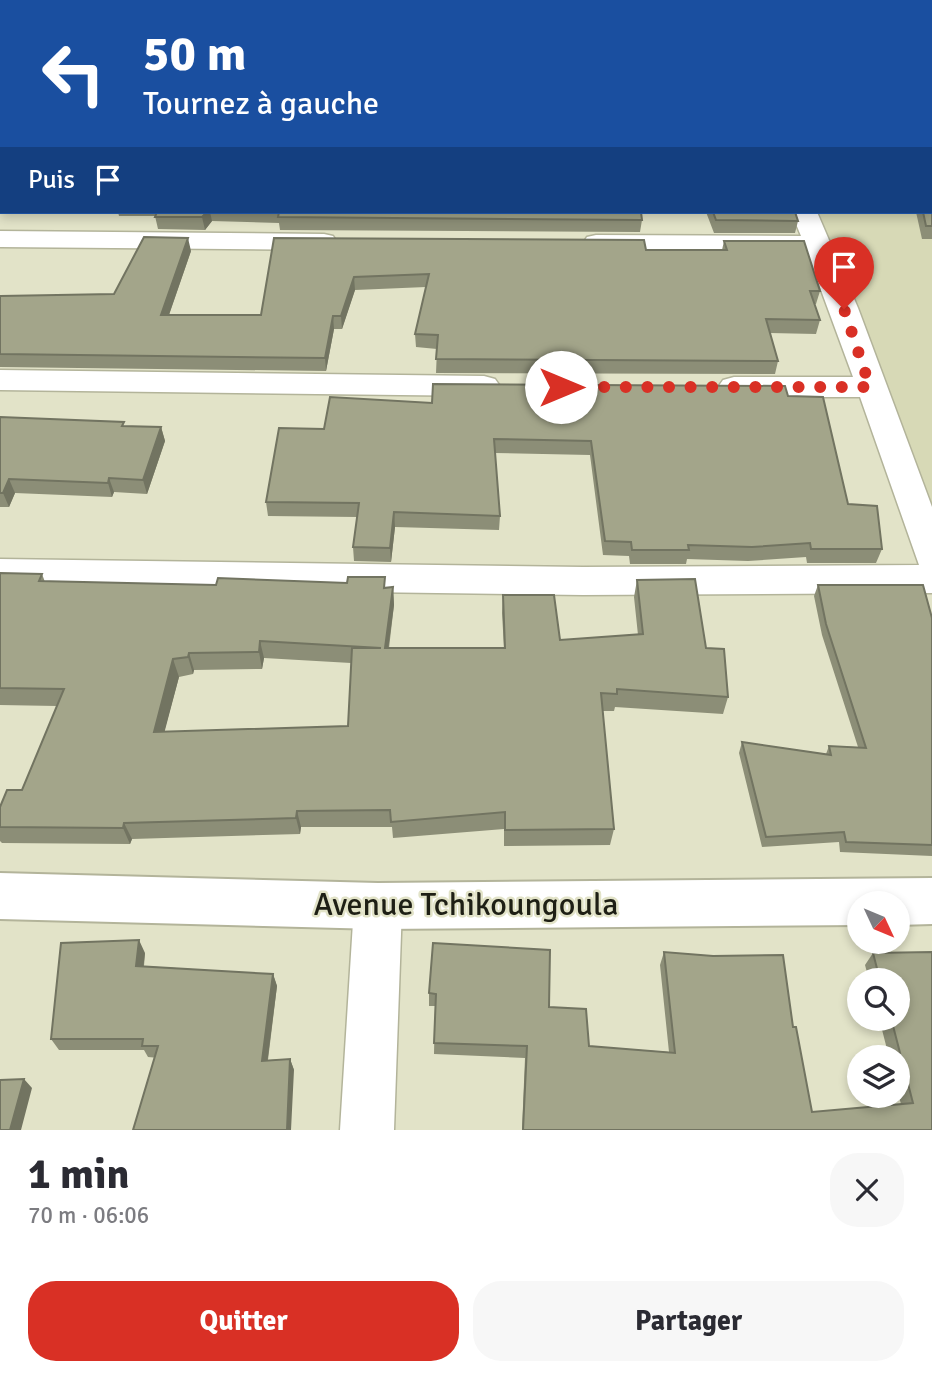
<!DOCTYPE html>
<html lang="fr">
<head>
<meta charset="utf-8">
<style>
  :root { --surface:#fff; --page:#f7f7f7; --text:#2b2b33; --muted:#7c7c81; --accent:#d93025 }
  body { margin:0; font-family:Signika,sans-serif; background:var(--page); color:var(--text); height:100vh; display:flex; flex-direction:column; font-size:26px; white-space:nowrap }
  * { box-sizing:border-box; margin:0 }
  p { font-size:23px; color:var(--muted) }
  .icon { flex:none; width:38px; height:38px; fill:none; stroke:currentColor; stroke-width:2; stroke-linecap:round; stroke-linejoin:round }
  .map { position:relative; height:1130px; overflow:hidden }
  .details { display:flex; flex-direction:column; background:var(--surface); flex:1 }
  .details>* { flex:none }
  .banner { position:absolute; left:0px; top:0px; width:933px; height:214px; box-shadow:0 4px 10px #0003; background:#1a4fa0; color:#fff; overflow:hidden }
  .needle { width:46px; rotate:134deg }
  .controls { position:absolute; left:847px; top:891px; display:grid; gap:14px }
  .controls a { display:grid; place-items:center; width:63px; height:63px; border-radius:50%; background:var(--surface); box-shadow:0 4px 10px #0003; font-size:35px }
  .pin { position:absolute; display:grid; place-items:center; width:60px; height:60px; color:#fff; margin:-72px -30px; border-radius:50% 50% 50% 0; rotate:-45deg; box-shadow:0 0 7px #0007 }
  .pin .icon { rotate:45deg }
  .me { position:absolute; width:77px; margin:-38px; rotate:90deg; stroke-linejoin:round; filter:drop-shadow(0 0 5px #0008) }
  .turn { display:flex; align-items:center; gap:24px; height:147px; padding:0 28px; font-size:32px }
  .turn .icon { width:91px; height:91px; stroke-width:2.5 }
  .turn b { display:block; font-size:49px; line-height:60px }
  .then { display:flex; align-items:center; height:66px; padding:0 28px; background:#0003; gap:14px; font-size:26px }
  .round { display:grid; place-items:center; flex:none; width:74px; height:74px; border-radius:28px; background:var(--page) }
  .summary { display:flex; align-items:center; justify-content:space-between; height:119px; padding:0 28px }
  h1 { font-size:42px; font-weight:800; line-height:52px }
  .primary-button { display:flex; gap:14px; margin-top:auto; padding:14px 28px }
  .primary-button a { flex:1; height:80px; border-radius:28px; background:var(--accent); color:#fff; font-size:28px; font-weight:800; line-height:80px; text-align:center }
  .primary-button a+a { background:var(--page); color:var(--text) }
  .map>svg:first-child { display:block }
</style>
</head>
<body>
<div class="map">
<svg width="932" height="1130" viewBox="0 0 932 1130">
  <rect width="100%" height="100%" fill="#e2e3c8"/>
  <path fill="#d7d9b6" d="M932 202V521L819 212H931Z"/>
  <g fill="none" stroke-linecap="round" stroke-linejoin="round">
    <defs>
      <path id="minor" d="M931 72H932V87L931 86Z
        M791 212H817L858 308 932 507V593L583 595 0 587V559L583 567 919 565 860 397H734L723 394 718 387 723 380 734 377H853L807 252 596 251 587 249 583 243 587 237 596 235 801 236Z
        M0 231 324 234 333 236 337 242 333 248 324 250 0 247Z
        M0 370 484 376 495 379 500 386 495 393 484 396 0 390Z
        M378 884 395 890 402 906 394 1130H340L354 906 361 890Z"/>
      <path id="tertiary" d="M0 873 378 883 932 878V924L898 925V903H859V925L378 929 0 919Z"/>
    </defs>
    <use href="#minor" stroke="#b3b49a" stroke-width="3"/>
    <use href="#tertiary" stroke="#b3b49a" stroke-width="4"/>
    <use href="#minor" fill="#fff" fill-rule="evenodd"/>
    <use href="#tertiary" fill="#fff" fill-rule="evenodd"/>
  </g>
  <path fill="#8c8e77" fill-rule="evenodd" d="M0 0H122L121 2H2V209L0 208Z
    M932 0V69L931 67V2Z
    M932 127V239H922L916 212H931Z
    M118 212H641L642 220 640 232 280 230 279 223 212 221 205 230 158 229 155 216H119Z
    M706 212H795L798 221 795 233H714Z
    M274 238 646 250H722L724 241 820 291 816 304H815L820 320 816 334 770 333 778 361 775 374 436 373 437 349 416 347 415 334 426 287 355 290 342 329H334L326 371 0 367V296L114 294 191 251 169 315H261Z
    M788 396 848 504 882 549 876 563H807L806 557 748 561 687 559 686 564H630L629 556 603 555 590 455 495 453 500 516 499 530 395 527 391 562 354 561 353 547 357 517 268 516 266 502 324 429 432 403Z
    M0 417 125 426 161 427 165 441 147 494 114 492 112 497 15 493 9 507H0Z
    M0 573 42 574 45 582 393 587 394 605 389 648H504L502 613 503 595 560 640 638 635 634 597 637 580 706 648 728 697 723 714 615 707 614 711H602L614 829 610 845 504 846V829L393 838 392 827H301L300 834 132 839 130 844 2 843 0 841V807L22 790 57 706 0 705ZM264 658 351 663 348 726 164 732 179 677 193 674 194 670 262 669Z
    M818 585 932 618V856L840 852 839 842 762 847 739 753 742 742 826 754 829 746 858 747 822 635 814 596Z
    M433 943 550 950 549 1007 586 1009 589 1046 669 1052 660 965 664 952 713 956 783 955 793 1027H796L812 1112 901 1104 898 1093V1057H889L879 1018H898V980H869L865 965 873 953 932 952V1130H522L525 1058 434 1054 435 1006H429V993Z
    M145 953 144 966 273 974 277 986 268 1060 290 1059 294 1070 148 1057 144 1050H59L51 1039Z"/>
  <path fill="#727461" d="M111 0H122L121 2H109Z
    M207 212H210L212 221 205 230 202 217Z
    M188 238 191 251 164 329 161 315Z
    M354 277 355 290 342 329 341 316Z
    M333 316 334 329 326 371 325 358Z
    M161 427 165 441 147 494 143 480Z
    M109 478 114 492 112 497 108 483Z
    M9 479 15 493 9 507 3 493Z
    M394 512 395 527 391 562 390 548Z
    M393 587 394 605 386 665 385 648Z
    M260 641 264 658 262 669 259 652Z
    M189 653 194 670 193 674 188 657Z
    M173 659 179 677 160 749 154 732Z
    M297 811 301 827 300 834 296 818Z
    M124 823 132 839 130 844 123 828Z
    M139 940 145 953 142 978 136 966Z
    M273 974 277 986 266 1072 262 1061Z
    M290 1059 294 1070 291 1130H287Z
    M24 1079 32 1088 21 1130H10Z"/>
  <path fill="#a3a58a" stroke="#727461" stroke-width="2" fill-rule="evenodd" d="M0 0H111L109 2H2V196L0 195Z
    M237 0H279L278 2H236Z
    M329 0H932V52L931 50V2H329Z
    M931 126 932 127V226H926L923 212H931Z
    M157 212H207L202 217H155Z
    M279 212H641L642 220 278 217Z
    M713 212H795L798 221 716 220Z
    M144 237 188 238 161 315H261L274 238 644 240 646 250H727L724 241H804L820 291H810L820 320 766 319 778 361 436 359 438 335 415 334 429 274 354 277 341 316H333L325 358 0 354V296L114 294Z
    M433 384 785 386 788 396 823 397 848 504 877 506 882 549H811L810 543 752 547 688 545 689 550H632L631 542 605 541 591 441 494 439 500 516 394 512 390 548 353 547 359 503 266 502 279 428 324 429 330 397 432 403Z
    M0 417 124 422 122 426 161 427 143 480 109 478 108 483 9 479 3 493H0Z
    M0 573 42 574 39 581 216 585 218 578 347 583 348 577H385L384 588 393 587 385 648H505L503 595H554L560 640 643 634 637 580 695 579 706 648 724 649 728 697 617 689V694L601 693 614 829 505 830V812L391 822 390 810 297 811 296 818 124 823 123 828 0 827V807L7 790H22L64 689 0 688ZM260 641 381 648H352L348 726 154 732 173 659 188 657 189 653 259 652Z
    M818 585H923L932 618V845L846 842 844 832 766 837 742 742 831 755 829 746 866 748 826 624Z
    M139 940 136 966 273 974 262 1061 290 1059 287 1130H133L158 1046H142L143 1039H51L61 943Z
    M433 943 550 950 549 1007 586 1009 589 1046 675 1053 664 952 713 956 783 955 793 1027H796L812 1112 913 1103 891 1018H898V980H880L873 953 932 952V1130H523L527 1046 434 1043 436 994 429 993Z
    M24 1079 10 1130H0V1080Z"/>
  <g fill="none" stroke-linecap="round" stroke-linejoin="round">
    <path stroke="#d93025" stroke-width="12" stroke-dasharray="0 21.6" d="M561 387H870L844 309"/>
  </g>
  <g text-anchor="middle" stroke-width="5" stroke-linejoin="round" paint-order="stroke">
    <g font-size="32" fill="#1e1f15" stroke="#e2e3c8">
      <text x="466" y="915">Avenue Tchikoungoula</text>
    </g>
  </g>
</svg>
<div class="controls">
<a><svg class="needle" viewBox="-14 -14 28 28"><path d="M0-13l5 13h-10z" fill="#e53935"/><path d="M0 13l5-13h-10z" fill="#7c7c81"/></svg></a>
<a><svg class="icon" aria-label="search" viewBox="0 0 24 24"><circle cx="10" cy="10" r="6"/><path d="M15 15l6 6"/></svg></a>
<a><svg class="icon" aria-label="layers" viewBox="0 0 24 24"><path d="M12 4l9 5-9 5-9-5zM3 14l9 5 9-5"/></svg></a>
</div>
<div class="pin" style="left:844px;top:309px;background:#d93025"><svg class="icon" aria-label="arrive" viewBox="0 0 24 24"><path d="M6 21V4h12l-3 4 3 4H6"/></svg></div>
<svg class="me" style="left:561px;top:387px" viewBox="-20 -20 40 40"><circle r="19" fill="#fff"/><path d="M0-13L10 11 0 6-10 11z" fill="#d93025"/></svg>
<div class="banner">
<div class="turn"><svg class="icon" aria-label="left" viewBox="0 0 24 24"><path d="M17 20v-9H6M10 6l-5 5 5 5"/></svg><div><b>50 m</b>Tournez à gauche</div></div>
<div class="then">Puis<svg class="icon" aria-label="arrive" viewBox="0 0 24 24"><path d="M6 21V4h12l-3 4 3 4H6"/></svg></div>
</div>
</div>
<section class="details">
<div class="summary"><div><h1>1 min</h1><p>70 m · 06:06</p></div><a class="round"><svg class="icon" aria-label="close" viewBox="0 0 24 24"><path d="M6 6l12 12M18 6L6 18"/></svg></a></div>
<div class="primary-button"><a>Quitter</a><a>Partager</a></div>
</section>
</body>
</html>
